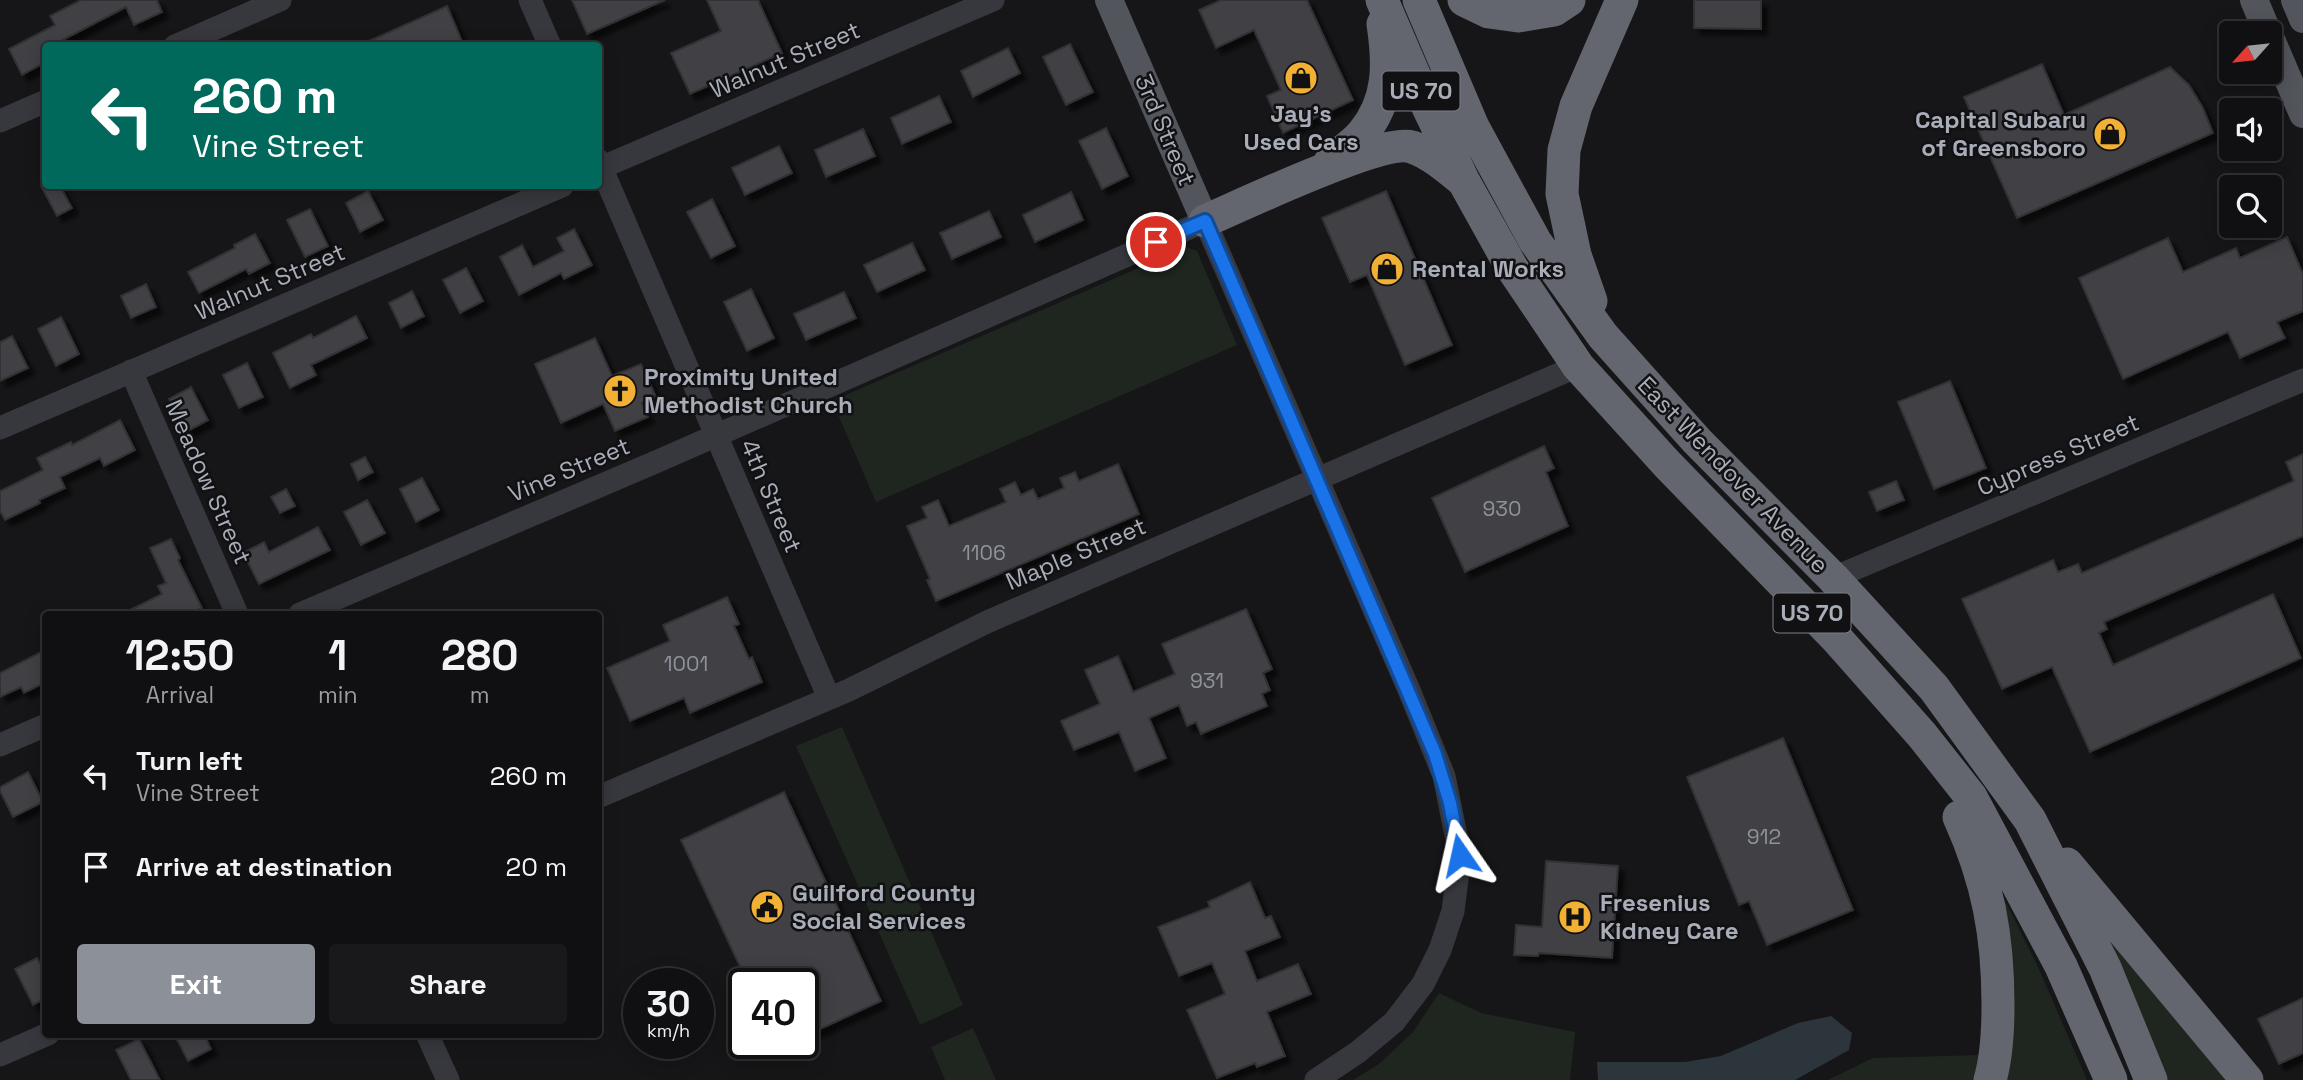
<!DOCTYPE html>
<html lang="en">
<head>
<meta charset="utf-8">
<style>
  :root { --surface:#101012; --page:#19191b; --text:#f1f3f6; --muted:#9c9d9f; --line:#303032; --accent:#8c9099 }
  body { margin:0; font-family:"Space Grotesk",sans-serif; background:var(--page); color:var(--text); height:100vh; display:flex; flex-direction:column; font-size:26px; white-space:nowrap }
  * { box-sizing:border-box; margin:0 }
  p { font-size:23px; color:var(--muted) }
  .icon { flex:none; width:38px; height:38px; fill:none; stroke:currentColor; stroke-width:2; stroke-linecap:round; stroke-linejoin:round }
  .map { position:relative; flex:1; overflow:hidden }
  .sheet { position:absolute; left:42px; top:611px; width:560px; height:427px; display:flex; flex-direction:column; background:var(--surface); border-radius:7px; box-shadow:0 4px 18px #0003,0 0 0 2px var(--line) }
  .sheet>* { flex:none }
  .banner { position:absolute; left:42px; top:42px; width:560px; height:147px; border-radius:7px; box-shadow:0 4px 18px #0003,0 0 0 2px var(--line); background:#00695c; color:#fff; overflow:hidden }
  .needle { width:46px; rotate:243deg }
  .tools { position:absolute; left:2219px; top:21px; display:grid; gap:14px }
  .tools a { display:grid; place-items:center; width:63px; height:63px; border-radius:7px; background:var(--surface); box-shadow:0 4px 18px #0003,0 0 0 2px var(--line); font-size:35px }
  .speed { position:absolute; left:623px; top:968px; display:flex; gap:14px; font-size:35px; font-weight:700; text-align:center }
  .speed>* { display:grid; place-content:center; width:91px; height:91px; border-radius:50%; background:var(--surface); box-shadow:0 4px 18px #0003,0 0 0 2px var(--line); line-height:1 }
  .speed small { font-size:18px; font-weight:400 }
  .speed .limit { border:4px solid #111; border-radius:10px; background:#fff; color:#111 }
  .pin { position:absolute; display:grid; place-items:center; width:60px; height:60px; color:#fff; margin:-30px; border:4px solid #fff; border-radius:50%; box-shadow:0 2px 7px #0007 }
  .me { position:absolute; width:77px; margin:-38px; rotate:349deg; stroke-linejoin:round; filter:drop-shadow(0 0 5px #0008) }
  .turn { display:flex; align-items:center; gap:24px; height:147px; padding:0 35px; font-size:32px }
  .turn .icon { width:91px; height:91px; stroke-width:2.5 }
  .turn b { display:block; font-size:49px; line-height:60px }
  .eta { display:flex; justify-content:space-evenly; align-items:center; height:119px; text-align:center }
  .eta b { font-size:42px; font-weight:700; line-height:49px }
  .cta { display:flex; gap:14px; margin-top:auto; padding:14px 35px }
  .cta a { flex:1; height:80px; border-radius:7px; background:var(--accent); color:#fff; font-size:28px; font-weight:700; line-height:80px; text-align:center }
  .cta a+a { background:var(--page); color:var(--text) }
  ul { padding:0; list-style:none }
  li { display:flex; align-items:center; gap:21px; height:91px; padding:0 35px }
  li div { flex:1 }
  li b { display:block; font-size:26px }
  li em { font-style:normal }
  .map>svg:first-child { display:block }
</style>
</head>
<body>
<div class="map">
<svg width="2303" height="1080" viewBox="0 0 2303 1080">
  <defs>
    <filter id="shadow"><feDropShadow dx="6" dy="6" stdDeviation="2" flood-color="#0009"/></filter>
  </defs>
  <rect width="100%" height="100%" fill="#161618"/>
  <path fill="#1e261f" d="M1187 247 1197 251 1237 345 876 502 832 401Z
    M842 727 963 1005 920 1025 796 746Z
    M1994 878 2039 969 2087 1080H1998Z
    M2088 906 2231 1080H2164Z
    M1439 993 1481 1013 1575 1032 1570 1080H1353L1379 1064 1413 1032Z
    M973 1028 996 1080H945L931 1047Z
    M1979 1055 1975 1080H1828L1873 1058Z"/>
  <path fill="#2c353c" d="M1831 1016 1852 1033 1849 1050 1795 1080H1598L1597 1062H1685L1721 1056 1798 1023Z"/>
  <path fill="#404145" stroke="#303034" stroke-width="2" filter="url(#shadow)" d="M81 0H157L162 12 134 25 126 7 51 46H46V62L22 75 9 49 55 25 50 16Z
    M572 0H665L587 34Z
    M707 0H758L782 53 690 94 671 53 721 31Z
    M1221 0H1307L1353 100 1283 133 1267 96 1281 90 1254 30 1216 48 1199 10Z
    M1694 0H1761V29L1694 28Z
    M447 6 464 46H358Z
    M1070 44 1093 92 1066 105 1043 57Z
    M1008 48 1020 73 973 97 961 71Z
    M2042 64 2064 115 2170 67 2189 85 2203 108 2213 133 2017 218 1964 97Z
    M939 96 951 122 902 144 891 118Z
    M1106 128 1128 176 1102 189 1079 141Z
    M863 129 875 156 826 177 815 150Z
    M779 146 792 173 745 195 732 168Z
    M41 186H60L72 208 57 216Z
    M368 191 383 220 360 232 346 203Z
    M1386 191 1452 345 1405 365 1367 275 1350 282 1322 218Z
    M1071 192 1083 220 1035 242 1023 215Z
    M712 199 735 246 711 258 687 212Z
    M310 209 328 246 305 257 287 220Z
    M989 211 1001 237 952 259 940 233Z
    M574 229 592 265 564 279 561 273 519 295 500 257 522 245 533 267 564 251 557 238Z
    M255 234 270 263 249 274 246 269 199 293 188 272 235 248 234 245Z
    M2287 237 2303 274V311L2277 322 2285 338 2240 358 2228 332 2123 379 2079 278 2168 238 2183 272 2236 248 2240 258Z
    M912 243 925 270 877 292 864 265Z
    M466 268 483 301 460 313 443 280Z
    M146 284 156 307 131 318 121 296Z
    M751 289 774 338 747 351 724 302Z
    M412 291 424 316 401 328 389 303Z
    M844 292 856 318 806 340 794 314Z
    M356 316 367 338 311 365 316 375 290 388 273 353 311 334 313 338Z
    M61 317 79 354 56 366 38 329Z
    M12 336 28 368 0 381V342Z
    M595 338 612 376 641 364 656 397 642 403 648 417 615 431 603 404 561 423 535 364Z
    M247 363 263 397 239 408 223 375Z
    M1950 381 1986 468 1934 489 1898 402Z
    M191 387 208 420 186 432 169 399Z
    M120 420 135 450 104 466 100 458 60 477 65 488 39 500 40 503 5 520 0 511V491L43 470 37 458 71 442 72 445Z
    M1544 446 1554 468 1546 472 1568 526 1465 572 1432 498Z
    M2303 454V536L2104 622 2107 629 2099 633 2113 665 2273 594 2301 658 2090 752 2052 667 2002 689 1962 599 2053 560 2058 572 2078 564 2082 573 2294 481 2286 462Z
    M365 457 373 472 358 480 351 464Z
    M1118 464 1139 514 936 601 927 580 930 579 907 526 927 518 922 507 938 500 949 526 1006 502 1000 489 1015 482 1021 495 1033 489 1038 499 1064 488 1060 478 1075 472 1079 481Z
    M422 478 439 510 416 522 400 489Z
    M1896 481 1904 500 1877 511 1869 492Z
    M286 489 295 506 280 513 271 497Z
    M367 500 385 533 361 545 344 512Z
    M318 527 330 550 259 584 243 553 264 542 269 552Z
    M171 539 180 558 178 560 202 608 190 614H122L162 594 158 586 166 583 150 548Z
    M727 597 739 624 734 626 749 659 752 657 762 682 690 713 684 698 630 721 607 668 670 641 663 625Z
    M1246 609 1272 669 1263 673 1270 690 1262 694 1267 706 1201 734 1196 722 1187 726 1179 705 1149 718 1166 758 1135 771 1119 732 1074 750 1061 721 1100 704 1085 670 1118 656 1133 692 1175 674 1162 644Z
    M41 652 46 661V682L24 693 21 687 0 697V673Z
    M1783 738 1853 910 1767 945 1749 901 1739 905 1687 777Z
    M28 772 43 802 13 817 0 791V787Z
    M784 792 881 1001 803 1037V984H748L681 840Z
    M1546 861 1618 866 1612 958 1539 953 1538 956 1514 955 1516 925 1542 927Z
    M1250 882 1265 918 1271 916 1280 937 1245 951 1257 981 1298 964 1311 994 1267 1012 1285 1056 1257 1067 1255 1063 1217 1078 1187 1010 1225 994 1212 963 1179 976 1158 927 1210 907 1208 902Z
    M37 958 46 974V998L33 1005 15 969Z
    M2303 998V1053L2279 1064 2258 1019Z
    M174 1034H204L211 1049 188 1061Z
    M139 1039 160 1080H131L116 1050Z"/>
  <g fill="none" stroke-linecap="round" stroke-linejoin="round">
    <path stroke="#37383d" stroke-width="23" d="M530 0 550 46
      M175 46 280 0
      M0 121 46 101
      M598 160 829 698
      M598 169 993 0
      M131 371 237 614
      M0 428 562 186
      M1833 578 2303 380
      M300 614 658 461 1205 221 1409 690 1444 776 1460 855 1453 911 1440 950 1423 984 1394 1022 1358 1052 1316 1080
      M0 745 46 725
      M598 797 849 690 987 622 1578 366
      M427 1034 448 1080
      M0 1055 48 1034"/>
    <path stroke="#53555c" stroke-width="28" d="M1109 0 1205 221
      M2254 0 2268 33
      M2295 0 2303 19
      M2270 37 2303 114"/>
    <path stroke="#63666e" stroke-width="33" d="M1382 0 1428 107 1463 180 1512 268 1578 366 1667 464 1837 639 1922 735 1971 797 2061 966 2111 1080
      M1419 0 1473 127 1535 241 1603 336 1697 441 1833 578 1934 688 2030 820 2105 968 2151 1080
      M1464 0 1489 12 1518 16 1554 10 1569 0
      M1330 162C1340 153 1354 144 1363 133 1390 100 1389 64 1383 24
      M1205 221C1240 206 1382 138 1412 147 1430 153 1446 167 1461 179
      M1591 301 1575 255 1562 194 1564 150 1576 106 1622 0
      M1959 817C1988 881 1998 936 1998 1005 1998 1030 1997 1056 1990 1080
      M2067 864 2247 1080"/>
  </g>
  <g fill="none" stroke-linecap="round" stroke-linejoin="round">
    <defs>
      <path id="route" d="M1156 242 1205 221 1435 754 1450 803 1460 855"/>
    </defs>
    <use href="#route" stroke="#114b97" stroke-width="18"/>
    <use href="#route" stroke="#1a73e8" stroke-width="12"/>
  </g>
  <defs>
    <symbol id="shop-disc" viewBox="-11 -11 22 22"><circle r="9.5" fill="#f2b134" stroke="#111113"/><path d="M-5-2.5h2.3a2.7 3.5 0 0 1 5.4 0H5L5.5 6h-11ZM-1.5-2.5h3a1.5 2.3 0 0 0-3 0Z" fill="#111"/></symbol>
    <symbol id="church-disc" viewBox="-11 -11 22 22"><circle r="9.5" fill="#f2b134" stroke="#111113"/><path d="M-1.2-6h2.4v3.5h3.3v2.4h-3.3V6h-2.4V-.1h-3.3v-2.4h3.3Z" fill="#111"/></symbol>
    <symbol id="civic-disc" viewBox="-11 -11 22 22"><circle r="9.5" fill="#f2b134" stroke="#111113"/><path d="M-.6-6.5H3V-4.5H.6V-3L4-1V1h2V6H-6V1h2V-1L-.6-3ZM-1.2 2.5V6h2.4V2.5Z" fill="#111"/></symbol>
    <symbol id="hospital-disc" viewBox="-11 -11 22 22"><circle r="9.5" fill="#f2b134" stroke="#111113"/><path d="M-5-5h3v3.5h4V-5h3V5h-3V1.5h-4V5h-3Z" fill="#111"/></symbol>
  </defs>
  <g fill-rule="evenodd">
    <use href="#shop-disc" x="1282" y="59" width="38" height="38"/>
    <use href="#shop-disc" x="2091" y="115" width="38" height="38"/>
    <use href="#shop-disc" x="1368" y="250" width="38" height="38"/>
    <use href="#church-disc" x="601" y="372" width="38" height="38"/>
    <use href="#civic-disc" x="748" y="888" width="38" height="38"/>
    <use href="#hospital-disc" x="1556" y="898" width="38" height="38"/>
  </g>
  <g text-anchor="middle" stroke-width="5" stroke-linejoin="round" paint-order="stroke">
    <g font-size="21" fill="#8e929b">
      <text x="1502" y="516">930</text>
      <text x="984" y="560">1106</text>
      <text x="686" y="671">1001</text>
      <text x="1207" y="688">931</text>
      <text x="1764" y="844">912</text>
    </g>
    <g fill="#111113" stroke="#7b7e86" stroke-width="2">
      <rect x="1382.5" y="71.5" width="77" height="39" rx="5"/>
      <rect x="1773.5" y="593.5" width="77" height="39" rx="5"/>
    </g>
    <g font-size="23" font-weight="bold" fill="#a8adb8">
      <text x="1421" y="99">US 70</text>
      <text x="1812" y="621">US 70</text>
    </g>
    <g font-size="24" fill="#a8adb8" stroke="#111113">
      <text transform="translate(785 60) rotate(-23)" y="8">Walnut Street</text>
      <text transform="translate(1165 130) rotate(67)" y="8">3rd Street</text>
      <text transform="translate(270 282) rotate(-23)" y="8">Walnut Street</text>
      <text transform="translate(2058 455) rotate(-23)" y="8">Cypress Street</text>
      <text transform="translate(569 470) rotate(-23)" y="8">Vine Street</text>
      <text transform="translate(1733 475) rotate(46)" y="8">East Wendover Avenue</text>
      <text transform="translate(208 482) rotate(66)" y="8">Meadow Street</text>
      <text transform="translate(771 496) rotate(67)" y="8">4th Street</text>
      <text transform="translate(1076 554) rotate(-23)" y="8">Maple Street</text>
    </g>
    <g font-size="24" font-weight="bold" fill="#a8adb8" stroke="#111113" text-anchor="start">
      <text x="1301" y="122" text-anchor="middle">Jay's<tspan x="1301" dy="28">Used Cars</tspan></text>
      <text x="2086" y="128" text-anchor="end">Capital Subaru<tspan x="2086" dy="28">of Greensboro</tspan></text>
      <text x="1412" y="277">Rental Works</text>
      <text x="644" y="385">Proximity United<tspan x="644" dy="28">Methodist Church</tspan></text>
      <text x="792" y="901">Guilford County<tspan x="792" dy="28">Social Services</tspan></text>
      <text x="1600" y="911">Fresenius<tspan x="1600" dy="28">Kidney Care</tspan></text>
    </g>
  </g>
</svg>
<div class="tools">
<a><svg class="needle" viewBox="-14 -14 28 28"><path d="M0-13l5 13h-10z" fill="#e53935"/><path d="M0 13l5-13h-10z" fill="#9c9d9f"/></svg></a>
<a><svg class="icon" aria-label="sound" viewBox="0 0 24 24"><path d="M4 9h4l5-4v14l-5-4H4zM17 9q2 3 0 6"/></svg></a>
<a><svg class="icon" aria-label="search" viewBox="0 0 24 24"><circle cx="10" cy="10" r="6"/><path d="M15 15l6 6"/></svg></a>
</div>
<div class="speed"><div>30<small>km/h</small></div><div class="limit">40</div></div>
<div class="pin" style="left:1156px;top:242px;background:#d93025"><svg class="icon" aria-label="arrive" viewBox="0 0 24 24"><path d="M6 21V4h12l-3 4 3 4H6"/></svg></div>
<svg class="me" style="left:1460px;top:855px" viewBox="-20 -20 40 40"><path d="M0-17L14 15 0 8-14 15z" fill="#1a73e8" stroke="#fff" stroke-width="4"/></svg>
<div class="banner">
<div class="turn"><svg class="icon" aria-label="left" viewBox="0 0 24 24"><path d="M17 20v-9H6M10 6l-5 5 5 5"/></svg><div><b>260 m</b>Vine Street</div></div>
</div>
<section class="sheet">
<div class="eta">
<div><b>12:50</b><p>Arrival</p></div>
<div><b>1</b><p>min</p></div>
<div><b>280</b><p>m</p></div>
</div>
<ul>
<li><svg class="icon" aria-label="left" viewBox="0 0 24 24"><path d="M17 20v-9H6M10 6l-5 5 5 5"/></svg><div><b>Turn left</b><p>Vine Street</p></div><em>260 m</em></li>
<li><svg class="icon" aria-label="arrive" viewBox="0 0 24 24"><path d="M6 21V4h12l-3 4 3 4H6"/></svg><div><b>Arrive at destination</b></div><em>20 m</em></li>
</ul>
<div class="cta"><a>Exit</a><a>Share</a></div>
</section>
</div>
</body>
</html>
